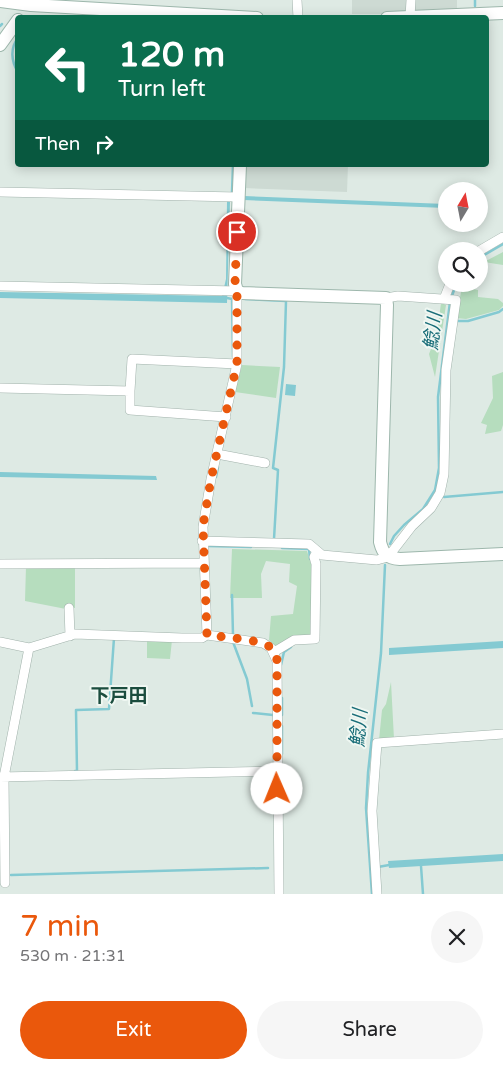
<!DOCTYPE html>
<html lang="en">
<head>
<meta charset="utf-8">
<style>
  :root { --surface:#fff; --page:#f6f6f6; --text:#202124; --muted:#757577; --accent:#ea580c }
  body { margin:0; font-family:"Varela Round","Noto Sans JP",sans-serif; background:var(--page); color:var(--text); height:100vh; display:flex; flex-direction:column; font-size:19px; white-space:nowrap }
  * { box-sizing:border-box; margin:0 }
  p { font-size:16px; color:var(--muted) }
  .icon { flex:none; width:28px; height:28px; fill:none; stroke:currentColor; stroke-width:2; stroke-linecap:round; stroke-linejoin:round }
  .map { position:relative; height:894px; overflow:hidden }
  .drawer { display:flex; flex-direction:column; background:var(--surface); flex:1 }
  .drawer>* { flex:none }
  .hud { position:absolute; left:15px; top:15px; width:474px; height:152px; border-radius:5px; box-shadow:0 2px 12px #0003; background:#0b6e4f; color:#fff; overflow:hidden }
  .needle { width:32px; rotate:10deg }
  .fabs { position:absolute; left:438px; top:182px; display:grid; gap:10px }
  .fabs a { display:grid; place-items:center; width:50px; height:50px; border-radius:50%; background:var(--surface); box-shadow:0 2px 12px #0003; font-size:25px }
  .pin { position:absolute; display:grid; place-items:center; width:42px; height:42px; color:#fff; margin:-21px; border:2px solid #fff; border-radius:50%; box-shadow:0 1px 5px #0007 }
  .me { position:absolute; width:55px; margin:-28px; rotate:359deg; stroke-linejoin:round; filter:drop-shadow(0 0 4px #0008) }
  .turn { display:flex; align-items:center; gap:18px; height:105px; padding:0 20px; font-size:22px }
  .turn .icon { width:65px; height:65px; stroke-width:2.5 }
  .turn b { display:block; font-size:35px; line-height:42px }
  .then { display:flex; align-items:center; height:48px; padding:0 20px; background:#0003; gap:10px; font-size:19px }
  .round { display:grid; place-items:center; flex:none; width:52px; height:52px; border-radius:26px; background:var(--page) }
  .overview { display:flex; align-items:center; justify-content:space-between; height:85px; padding:0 20px }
  h1 { font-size:30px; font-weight:600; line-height:38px; color:var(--accent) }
  .primary-button { display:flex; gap:10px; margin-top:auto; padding:10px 20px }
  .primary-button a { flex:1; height:58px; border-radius:30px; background:var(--accent); color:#fff; font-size:20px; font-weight:600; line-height:58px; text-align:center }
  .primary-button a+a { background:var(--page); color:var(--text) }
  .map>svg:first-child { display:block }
</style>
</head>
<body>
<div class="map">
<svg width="503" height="894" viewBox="0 0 503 894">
  <rect width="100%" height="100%" fill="#deeae4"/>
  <path fill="#cddad3" d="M352 0H457V11L384 14H352Z
    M245 165H348L347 192 244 188Z"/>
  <path fill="#b6ddbe" d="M503 252V265L484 262Z
    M462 287 478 290V297L498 299 503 303V306L499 310 466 319 456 318Z
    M441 303 446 305 435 377 429 354 437 334Z
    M242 365 280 367 276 398 235 392Z
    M503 372V425L501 431 485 434 487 425 481 423 493 398 492 376Z
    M232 549 307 551 312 567 310 636 293 637 275 646 269 640 271 616 293 614 297 586 289 582 290 564 266 561 261 574 262 598H230Z
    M26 566H75V608L66 609 25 601Z
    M147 639 172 640 170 659 147 658Z
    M391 682 394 739 379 740 382 710 386 704Z"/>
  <path fill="#84cad2" d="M244 196 446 204V208L244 200Z
    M227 201 230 202 227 303 0 298V292L222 296 226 279Z
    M286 384 296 385 295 396 285 395Z
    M0 472 156 476 157 480 0 477Z
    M503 641V648L389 655V648Z
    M503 854V861L389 868 388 861Z"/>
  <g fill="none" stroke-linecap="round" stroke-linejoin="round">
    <path stroke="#84cad2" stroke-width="2.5" d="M475 0V6
      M0 26 2 24
      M18 38C10 48 11 61 18 72
      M232 192 233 165
      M479 258 503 244
      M452 296 456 284
      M227 298 232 299 233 357
      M245 299 286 301 284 367 273 468 278 470 274 539
      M458 321H468L499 312 503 309
      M216 477 218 467
      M444 497 503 492
      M390 544 394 536 404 525 423 509 435 490 439 468 438 397 450 302
      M208 546 251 547
      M282 548 309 549 310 559
      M232 595 233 635
      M233 642 247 679 252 706
      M281 665 284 652 291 647
      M282 698V715
      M253 713 273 715
      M282 726V754
      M75 771H77L76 710 109 709 114 638
      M421 866 423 894
      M378 867 389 865
      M11 875 268 868
      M372 894 366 808 368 773 381 653 385 565"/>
    <defs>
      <path id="street" d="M297 0 298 18
        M410 17 411 0
        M0 192 238 197
        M479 251 503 237
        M0 286 237 291V364L211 479 203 527 207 635
        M444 299 450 284
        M0 388 130 391V410L226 417
        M130 391 132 359 237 364
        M217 454 265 463
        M202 541 309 544 322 555 377 560 388 557 412 526 431 508 440 493 444 474 446 370 456 300 398 296 386 298
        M0 564 203 563
        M69 608 70 636
        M0 642 29 648 75 634 182 638H202L207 635 263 643 271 648 277 661 279 894
        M274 652 294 640 315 639 316 564 314 557 317 551
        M0 777 277 771
        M5 883 4 777 29 648
        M377 894 372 811 377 743 503 734"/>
      <path id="secondary" d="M0 1 31 5 257 18
        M387 18 503 13
        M0 45 18 20
        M240 165 235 284 237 291 242 293 386 298 387 305 380 542C383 554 387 558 400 559L503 554"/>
    </defs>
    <use href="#street" stroke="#a1b2ab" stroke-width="10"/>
    <use href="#secondary" stroke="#9db7ac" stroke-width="14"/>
    <use href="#street" stroke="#fff" stroke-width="9"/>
    <use href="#secondary" stroke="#fff" stroke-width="12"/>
  </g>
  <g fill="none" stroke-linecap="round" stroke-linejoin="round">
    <path stroke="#ea580c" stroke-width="9" stroke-dasharray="0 16.2" d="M237 232 235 284 237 291V364L211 479 203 526 207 635C221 637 259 639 270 647 274 650 275 655 277 660V789"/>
  </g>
  <g text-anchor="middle" stroke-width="4" stroke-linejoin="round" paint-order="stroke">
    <g font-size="19" font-style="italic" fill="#186d78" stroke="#eff7f2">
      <text transform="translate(432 331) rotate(-83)" y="7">鯰川</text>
      <text transform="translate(358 728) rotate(-85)" y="7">鯰川</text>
    </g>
    <g font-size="19" font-weight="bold" fill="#1b4d3e" stroke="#eff7f2">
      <text x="119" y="702">下戸田</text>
    </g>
  </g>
</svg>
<div class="fabs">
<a><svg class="needle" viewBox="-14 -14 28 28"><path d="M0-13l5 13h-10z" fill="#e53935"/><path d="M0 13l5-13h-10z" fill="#757577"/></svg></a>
<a><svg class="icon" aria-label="search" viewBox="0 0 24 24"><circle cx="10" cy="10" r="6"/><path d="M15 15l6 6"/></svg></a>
</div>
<div class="pin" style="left:237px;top:232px;background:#d93025"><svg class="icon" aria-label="arrive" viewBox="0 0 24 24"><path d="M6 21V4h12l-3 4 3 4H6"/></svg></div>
<svg class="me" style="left:277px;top:789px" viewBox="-20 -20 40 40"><circle r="19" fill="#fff"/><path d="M0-13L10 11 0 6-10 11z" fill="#ea580c"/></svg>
<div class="hud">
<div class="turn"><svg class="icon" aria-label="left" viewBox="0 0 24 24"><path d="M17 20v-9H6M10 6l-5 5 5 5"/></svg><div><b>120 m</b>Turn left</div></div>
<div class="then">Then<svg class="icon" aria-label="right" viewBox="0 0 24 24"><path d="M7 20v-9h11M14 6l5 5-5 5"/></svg></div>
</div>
</div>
<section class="drawer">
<div class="overview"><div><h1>7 min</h1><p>530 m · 21:31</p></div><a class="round"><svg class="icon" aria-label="close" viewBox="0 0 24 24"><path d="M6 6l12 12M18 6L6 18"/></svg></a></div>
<div class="primary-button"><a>Exit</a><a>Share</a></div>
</section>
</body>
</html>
